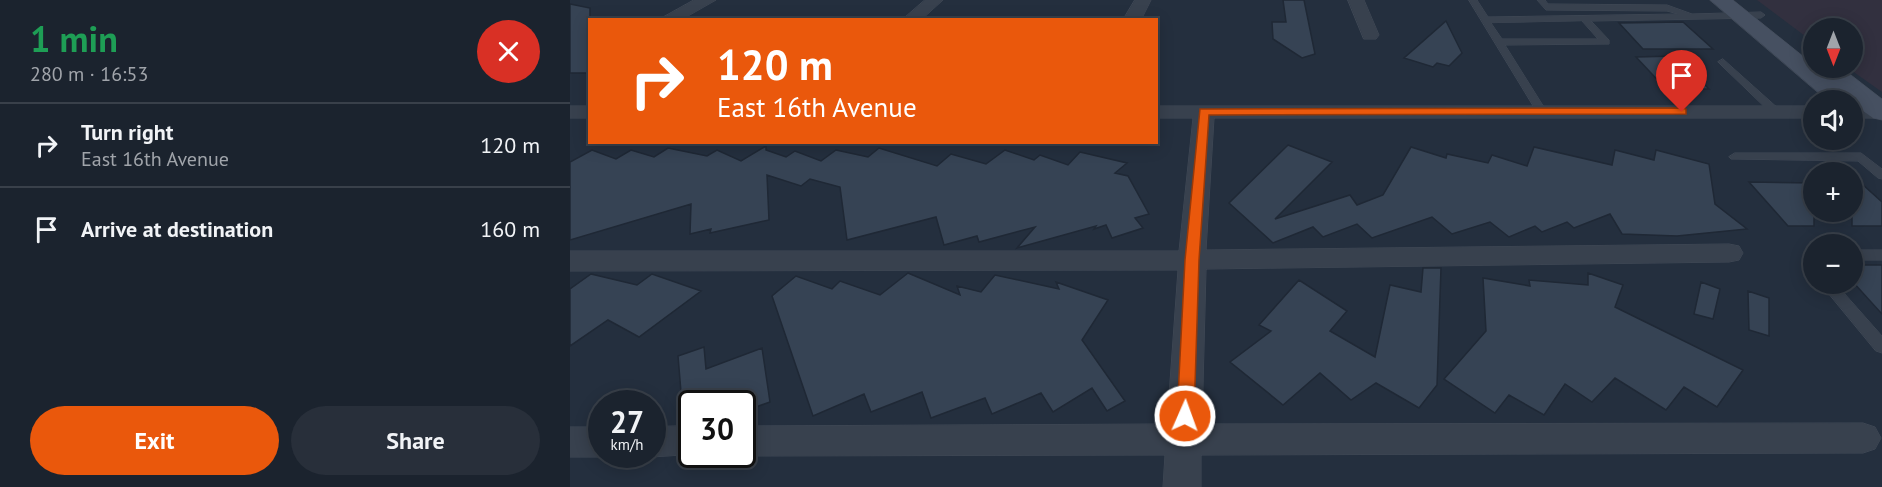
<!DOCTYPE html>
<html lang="en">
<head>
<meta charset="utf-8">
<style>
  :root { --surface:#1b232e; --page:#282f3a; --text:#f1f3f6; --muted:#a0a4aa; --line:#39404a; --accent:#ea580c }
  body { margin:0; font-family:"PT Sans",sans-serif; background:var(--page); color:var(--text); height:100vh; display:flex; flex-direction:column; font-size:22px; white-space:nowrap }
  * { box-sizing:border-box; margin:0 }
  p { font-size:20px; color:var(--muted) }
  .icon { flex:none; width:33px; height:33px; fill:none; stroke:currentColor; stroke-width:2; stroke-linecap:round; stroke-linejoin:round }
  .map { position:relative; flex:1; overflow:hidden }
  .sheet { display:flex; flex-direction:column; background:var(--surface); width:570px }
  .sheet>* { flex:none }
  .top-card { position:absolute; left:18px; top:18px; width:570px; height:126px; border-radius:0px; box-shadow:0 3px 15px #0003,0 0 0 2px var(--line); background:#ea580c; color:#fff; overflow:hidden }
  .needle { width:39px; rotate:180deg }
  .tools { position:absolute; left:1233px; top:18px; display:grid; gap:12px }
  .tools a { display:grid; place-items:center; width:60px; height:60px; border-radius:50%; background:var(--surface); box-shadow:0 3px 15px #0003,0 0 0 2px var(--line); font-size:30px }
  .speed { position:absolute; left:18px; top:390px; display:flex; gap:12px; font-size:30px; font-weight:700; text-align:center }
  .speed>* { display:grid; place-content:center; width:78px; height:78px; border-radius:50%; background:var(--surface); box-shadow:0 3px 15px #0003,0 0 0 2px var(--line); line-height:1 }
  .speed small { font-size:15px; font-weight:400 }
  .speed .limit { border:3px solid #111; border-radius:9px; background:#fff; color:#111 }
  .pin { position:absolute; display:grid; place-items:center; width:51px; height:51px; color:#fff; margin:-62px -26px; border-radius:50% 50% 50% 0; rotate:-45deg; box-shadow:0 0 6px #0007 }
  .pin .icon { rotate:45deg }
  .me { position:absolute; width:66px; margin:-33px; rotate:2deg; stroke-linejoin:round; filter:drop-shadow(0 0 4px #0008) }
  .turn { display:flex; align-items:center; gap:21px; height:126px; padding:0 30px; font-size:27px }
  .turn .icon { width:78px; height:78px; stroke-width:2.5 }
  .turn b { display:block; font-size:42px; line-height:51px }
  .round { display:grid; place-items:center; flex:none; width:63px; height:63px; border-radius:32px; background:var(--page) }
  .summary { display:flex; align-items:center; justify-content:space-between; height:102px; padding:0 30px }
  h1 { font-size:36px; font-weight:600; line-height:45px; color:#1e9e55 }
  .button { display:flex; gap:12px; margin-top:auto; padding:12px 30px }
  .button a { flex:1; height:69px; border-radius:36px; background:var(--accent); color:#fff; font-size:24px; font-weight:600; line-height:69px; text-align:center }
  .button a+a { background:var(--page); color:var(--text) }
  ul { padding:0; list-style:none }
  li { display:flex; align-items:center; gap:18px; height:84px; padding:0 30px; border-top:2px solid var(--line) }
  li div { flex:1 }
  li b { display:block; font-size:22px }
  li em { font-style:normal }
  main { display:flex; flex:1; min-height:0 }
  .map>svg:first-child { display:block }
</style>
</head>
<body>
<main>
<section class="sheet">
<div class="summary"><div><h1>1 min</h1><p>280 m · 16:53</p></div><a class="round" style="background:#d93025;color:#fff"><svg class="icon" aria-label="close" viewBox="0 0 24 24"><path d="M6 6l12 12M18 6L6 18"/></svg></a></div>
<ul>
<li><svg class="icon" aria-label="right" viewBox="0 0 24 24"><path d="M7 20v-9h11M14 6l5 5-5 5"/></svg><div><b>Turn right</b><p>East 16th Avenue</p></div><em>120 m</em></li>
<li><svg class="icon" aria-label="arrive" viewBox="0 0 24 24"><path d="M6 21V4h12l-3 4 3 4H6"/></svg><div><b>Arrive at destination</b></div><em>160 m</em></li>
</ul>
<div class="button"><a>Exit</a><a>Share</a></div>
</section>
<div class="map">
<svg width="1312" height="487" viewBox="0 0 1312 487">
  <rect width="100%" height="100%" fill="#242f3e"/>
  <path fill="#32303f" d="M1187 0H1312V92L1278 68H1282V28H1244L1243 42Z"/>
  <path fill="#364354" stroke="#1f2835" stroke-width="1.5" d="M713 0H734L745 54 732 58 703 39 702 22H716Z
    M0 4 20 8V73H0Z
    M876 21 892 53 879 66 867 63 863 67 834 58Z
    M1113 22 1143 49H1073L1049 23Z
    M1106 56 1139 89H1096L1066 57Z
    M718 145 762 162 705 219 780 195 787 205 813 195 841 147 876 158 877 154 918 163 922 155 957 166 964 147 1042 165 1045 150 1084 160 1086 150 1139 164 1145 204 1177 229 1107 236 1052 234 1040 214 1004 228 997 222 972 232 965 226 939 237 920 222 882 234 862 217 802 238 787 224 753 237 743 227 703 243 659 203Z
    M196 146V150L216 157 225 151 251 161 266 150 298 157 309 148 367 166 381 154 416 164 435 150 464 160 470 155 498 165 510 152 557 163 545 173 558 176 579 214 565 218 573 228 542 238 536 225 524 229 526 226 447 248 465 227 409 242 407 236 374 245 366 217 277 240 270 187 240 179 231 186 197 175 199 220 140 233 141 229 120 234 121 204 0 240V162L22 150 46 159 61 150 84 157 98 148 137 156 147 150 171 161Z
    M1282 175 1312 202V226H1282Z
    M1179 182 1244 183V226H1218Z
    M1282 265H1312V314L1282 281Z
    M853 268H871L867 385 849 408 806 383 781 400 750 373 713 405 660 362 701 331 689 325 729 280 777 311 760 331 805 357 820 285 851 292Z
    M338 273 390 295 387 286 411 292 425 275 489 289 486 282 538 300 512 340 555 401 537 411 522 388 483 412 471 393 422 414 415 398 361 418 352 392 301 412 294 394 243 416 202 296 226 276 262 289 270 281 310 295Z
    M1018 273 1053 285 1045 307 1173 370 1147 407 1114 387 1096 410 1045 378 1022 402 995 384 974 415 939 395 925 413 874 379 916 331 913 278 960 286 959 280 1018 285Z
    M21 274 67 285 82 274 131 291 69 337 38 320 0 346V289Z
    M1131 282 1150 289 1143 319 1124 314Z
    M1178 291 1199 298V336L1179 330Z
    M134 347 136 369 192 348 200 402 172 412V404H112L108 356Z"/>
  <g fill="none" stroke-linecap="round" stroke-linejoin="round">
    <defs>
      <path id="lane" d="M899 0H907L918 17 1108 14 1097 11 976 10 967 0H975L978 4 1097 5 1122 14 1191 12 1195 15 1191 18 1021 21 1039 40V44L935 45 977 112 972 115 967 112ZM1012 21 1028 39H932L921 23Z
        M1153 59 1210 110V114H1202L1150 64 1148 62Z
        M1165 153H1291L1312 169V179L1308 178 1288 161 1161 159 1159 157Z
        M1282 250H1312V260H1282Z
        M1251 284H1266L1312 336V353L1306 351Z"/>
      <path id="street" d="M124 0H146L111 20H88Z
        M355 0H373L351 20H332Z
        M565 0H581L571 20H553Z
        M778 0H794L809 35 806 39H794Z
        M0 106H20V118H0Z
        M586 106H1244V118H644L636 250 1159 244 1169 246 1173 253 1169 260 1159 262 636 269 632 424 1293 423 1305 427 1311 438 1305 449 1293 453 631 455V487H593L595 455 172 456 167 454H172V426L597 424 608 270 0 271V251H609L623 118H586Z
        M1282 106H1312V118H1282Z
        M122 426V454H127L82 457 74 454H82V427Z
        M0 427H32V454H40L32 457H0Z"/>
      <path id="secondary" d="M1140 0H1163L1244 65V68H1272L1312 99V120L1303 118 1282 103V100H1257Z"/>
    </defs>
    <use href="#lane" stroke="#414a57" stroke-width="1"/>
    <use href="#street" stroke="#414a57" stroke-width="1"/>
    <use href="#secondary" stroke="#414a57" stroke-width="1"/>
    <use href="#lane" fill="#38414e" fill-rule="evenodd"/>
    <use href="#street" fill="#38414e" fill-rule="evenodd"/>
    <use href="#secondary" fill="#465061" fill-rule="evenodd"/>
  </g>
  <path fill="#ea580c" stroke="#983908" stroke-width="1.5" d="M1112 108 1116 109V114L639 115 629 260 624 416 622 421 615 423 609 421 607 416 615 260 630 109Z"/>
</svg>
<div class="tools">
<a><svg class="needle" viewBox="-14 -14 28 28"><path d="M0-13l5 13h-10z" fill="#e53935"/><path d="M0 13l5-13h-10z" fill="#a0a4aa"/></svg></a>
<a><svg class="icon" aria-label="sound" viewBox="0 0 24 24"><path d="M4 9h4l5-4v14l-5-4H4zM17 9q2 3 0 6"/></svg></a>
<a>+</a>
<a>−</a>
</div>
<div class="speed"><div>27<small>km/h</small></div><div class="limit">30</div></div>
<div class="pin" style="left:1112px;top:112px;background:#d93025"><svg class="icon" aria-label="arrive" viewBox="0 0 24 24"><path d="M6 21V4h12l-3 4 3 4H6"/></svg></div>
<svg class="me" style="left:615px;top:416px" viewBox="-20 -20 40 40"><circle r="17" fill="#ea580c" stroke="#fff" stroke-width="3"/><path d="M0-11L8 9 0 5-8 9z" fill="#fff"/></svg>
<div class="top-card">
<div class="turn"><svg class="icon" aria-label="right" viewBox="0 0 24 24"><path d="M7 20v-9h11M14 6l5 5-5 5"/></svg><div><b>120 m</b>East 16th Avenue</div></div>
</div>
</div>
</main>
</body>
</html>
